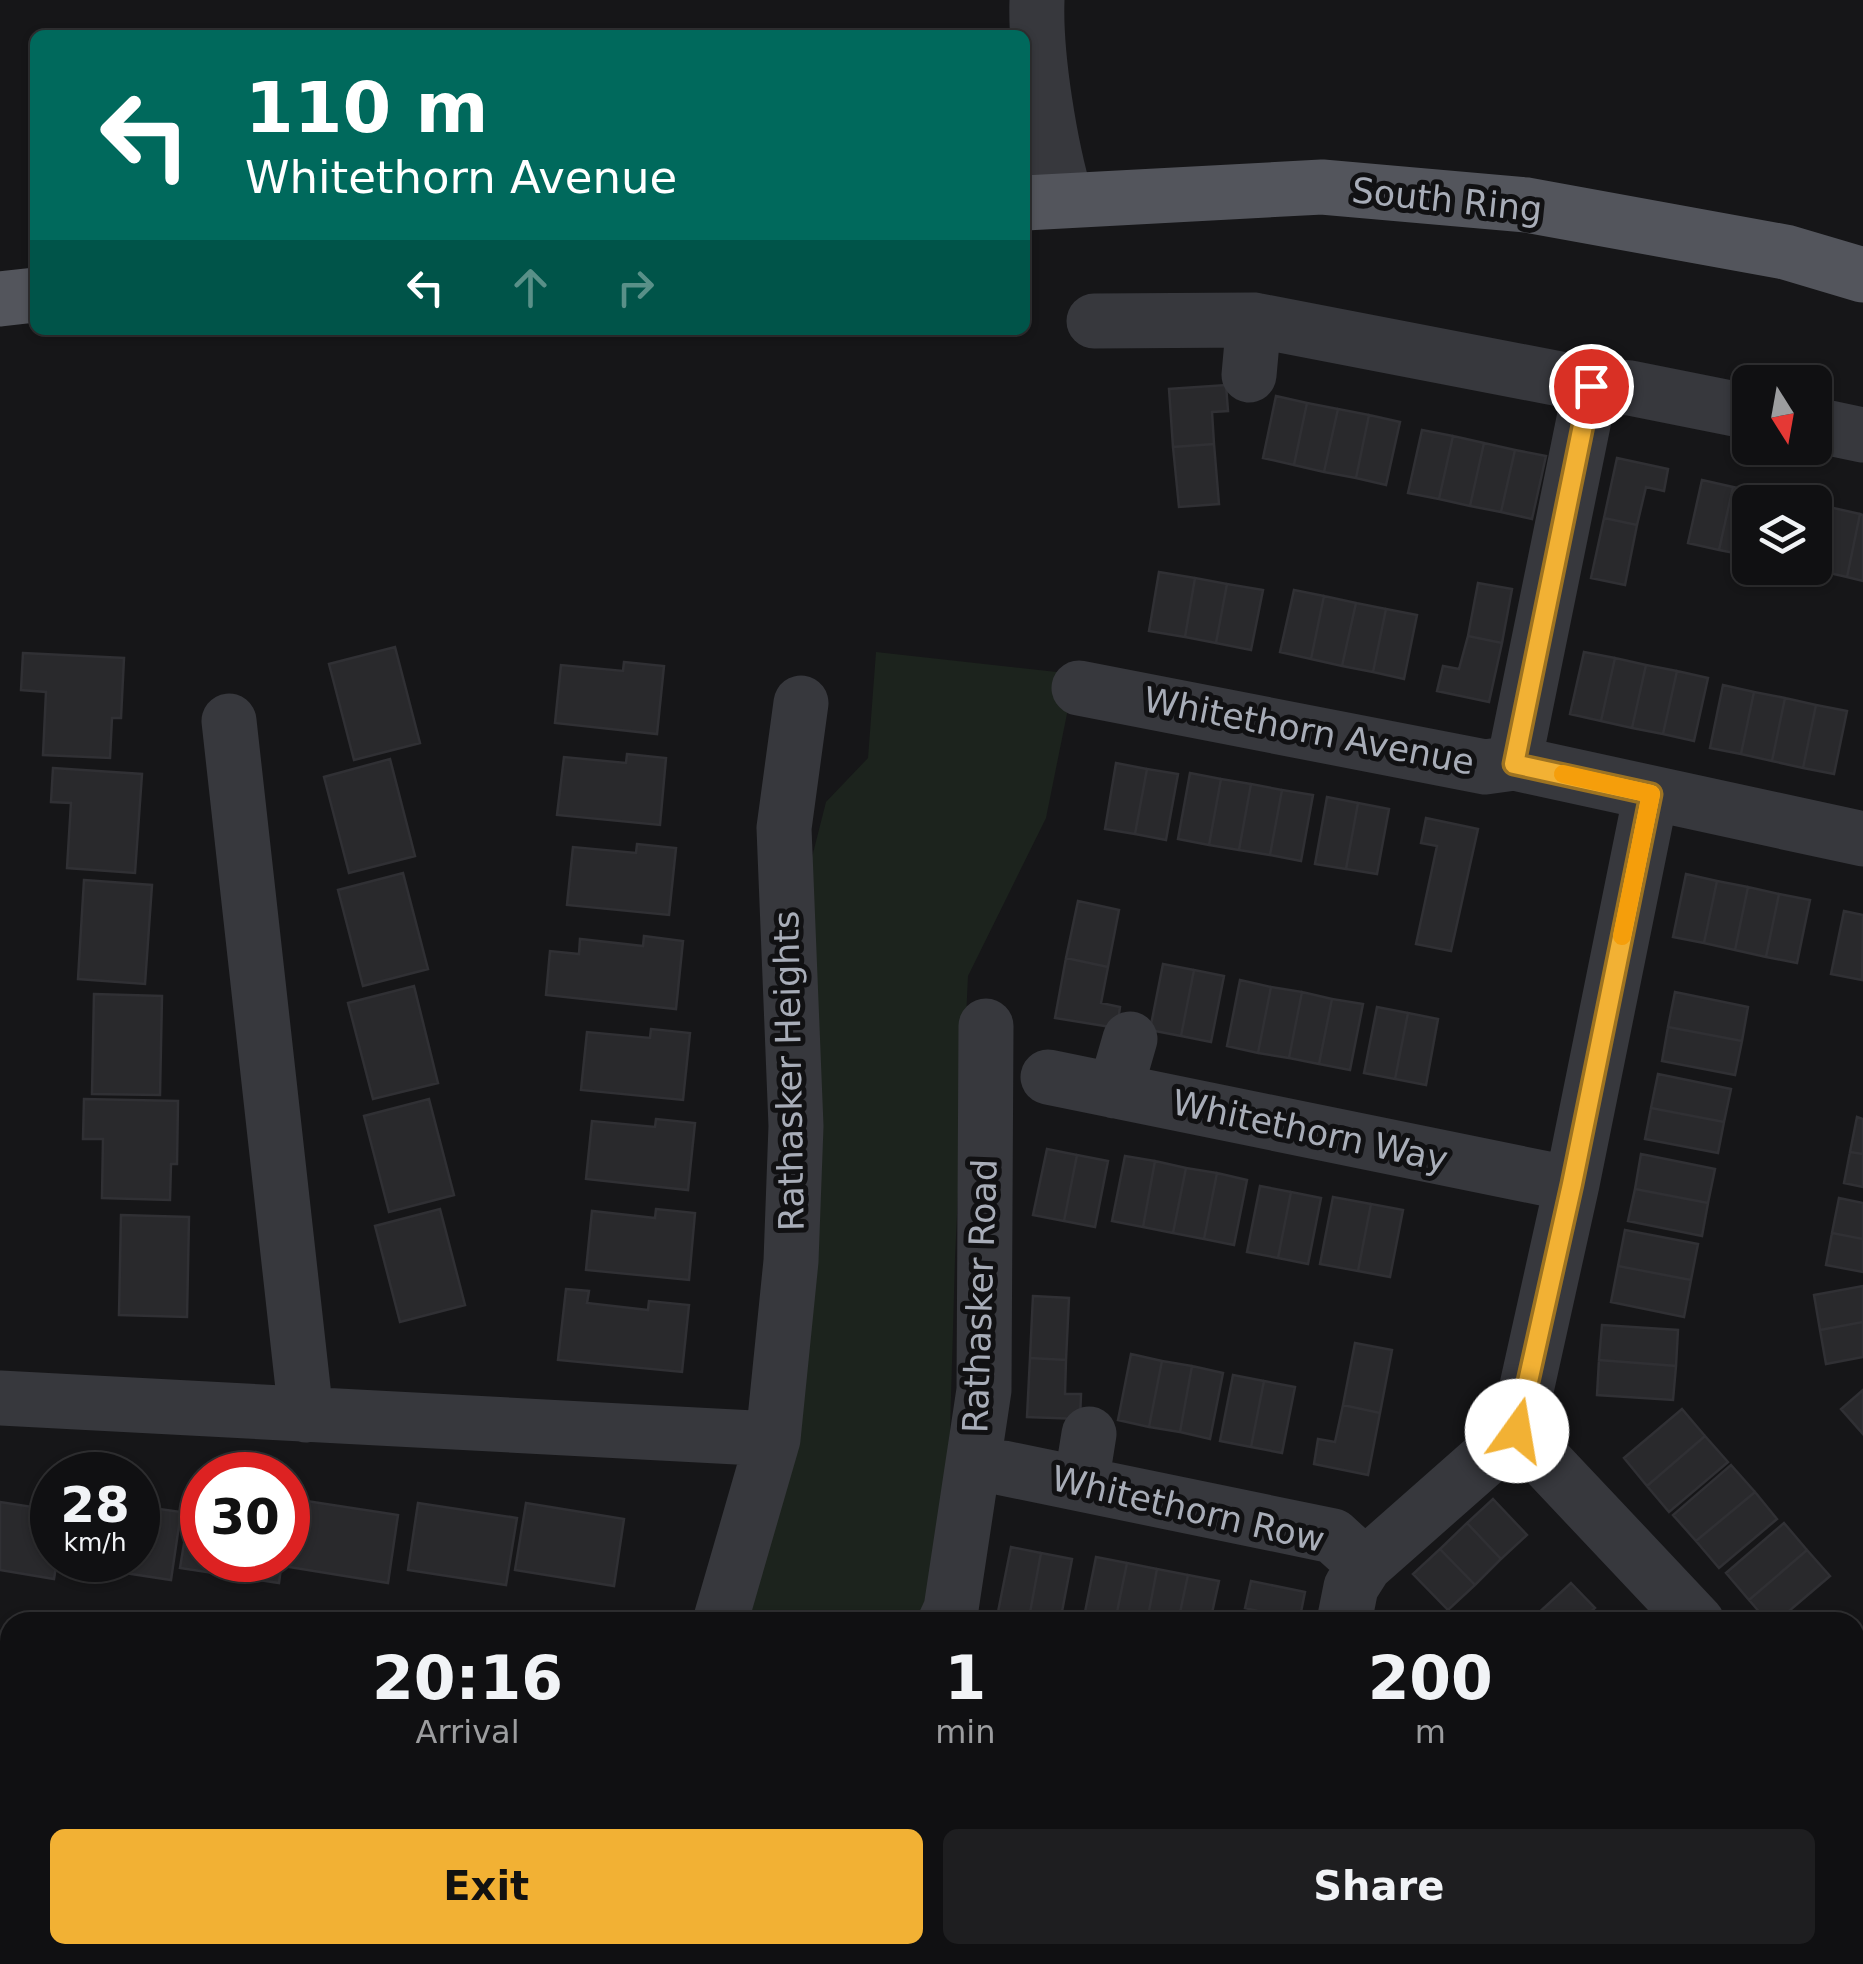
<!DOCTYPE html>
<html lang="en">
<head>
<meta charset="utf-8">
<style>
  :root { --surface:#101012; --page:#1e1e20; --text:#f1f3f6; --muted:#9c9d9f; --line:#303032; --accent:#f2b134 }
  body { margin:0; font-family:"DejaVu Sans",sans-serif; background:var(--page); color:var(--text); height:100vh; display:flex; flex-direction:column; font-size:38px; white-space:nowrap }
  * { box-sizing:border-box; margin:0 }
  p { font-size:32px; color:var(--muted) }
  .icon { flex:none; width:55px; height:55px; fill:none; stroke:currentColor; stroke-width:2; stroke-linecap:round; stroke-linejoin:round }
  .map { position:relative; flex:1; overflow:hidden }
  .panel { position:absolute; left:0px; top:1612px; width:1865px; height:352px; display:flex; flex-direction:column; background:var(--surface); border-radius:30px 30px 0 0; box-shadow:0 2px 8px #0004,0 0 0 2px var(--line) }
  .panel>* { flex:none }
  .hud { position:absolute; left:30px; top:30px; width:1000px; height:305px; border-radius:15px; box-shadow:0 2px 8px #0004,0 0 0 2px var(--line); background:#00695c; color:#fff; overflow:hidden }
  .needle { width:65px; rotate:169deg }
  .fabs { position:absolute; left:1732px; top:365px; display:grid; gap:20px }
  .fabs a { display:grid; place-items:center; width:100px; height:100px; border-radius:15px; background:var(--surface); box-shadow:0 2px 8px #0004,0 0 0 2px var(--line); font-size:50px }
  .speed { position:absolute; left:30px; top:1452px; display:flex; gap:20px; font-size:50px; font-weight:700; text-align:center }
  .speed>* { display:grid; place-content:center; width:130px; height:130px; border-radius:50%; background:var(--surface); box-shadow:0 2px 8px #0004,0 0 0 2px var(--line); line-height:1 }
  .speed small { font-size:25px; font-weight:400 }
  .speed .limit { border:15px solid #d22; background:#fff; color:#111 }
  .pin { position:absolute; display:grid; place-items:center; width:85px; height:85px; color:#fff; margin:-42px; border:5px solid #fff; border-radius:50%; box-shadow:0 2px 10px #0007 }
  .me { position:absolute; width:110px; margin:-55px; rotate:13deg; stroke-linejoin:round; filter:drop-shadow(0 0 8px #0008) }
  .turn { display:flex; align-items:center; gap:35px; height:210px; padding:0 50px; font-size:45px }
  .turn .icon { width:130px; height:130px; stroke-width:2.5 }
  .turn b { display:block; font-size:70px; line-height:85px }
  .lanes { display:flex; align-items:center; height:95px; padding:0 50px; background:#0003; justify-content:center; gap:50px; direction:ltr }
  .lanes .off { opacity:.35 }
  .eta { display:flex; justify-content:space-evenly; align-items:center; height:170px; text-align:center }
  .eta b { font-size:60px; font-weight:700; line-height:70px }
  .action { display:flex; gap:20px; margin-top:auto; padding:20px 50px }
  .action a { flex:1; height:115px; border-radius:15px; background:var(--accent); color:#111; font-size:40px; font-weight:700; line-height:115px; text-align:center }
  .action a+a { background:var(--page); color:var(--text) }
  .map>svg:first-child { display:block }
</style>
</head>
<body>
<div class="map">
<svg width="1863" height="1964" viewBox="0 0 1863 1964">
  <rect width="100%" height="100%" fill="#161618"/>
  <path fill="#1c231d" d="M876 652 1075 674 1046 818 968 976 955 1258 948 1502 923 1622H745L807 877 826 802 868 758Z
    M108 1955H749L747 1964H108Z"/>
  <path fill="#29292c" stroke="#303034" stroke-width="2.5" d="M1226 385 1228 411 1212 412 1214 444 1173 447 1169 389Z
    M1276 396 1307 403 1294 465 1263 458Z
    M1307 403 1338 409 1324 472 1294 465Z
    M1338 409 1369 415 1356 478 1324 472Z
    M1369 415 1400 422 1386 485 1356 478Z
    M1422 430 1453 436 1439 499 1408 493Z
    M1453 436 1484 443 1470 506 1439 499Z
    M1484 443 1515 450 1501 512 1470 506Z
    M1214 444 1219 504 1179 507 1173 447Z
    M1515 450 1546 456 1532 519 1501 512Z
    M1617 458 1668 469 1664 491 1646 487 1637 525 1604 518Z
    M1702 480 1733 487 1719 550 1688 543Z
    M1733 487 1768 494 1766 502H1750V556L1719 550Z
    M1815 504 1829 507 1816 570 1802 568H1815Z
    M1829 507 1860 514 1847 577 1816 570Z
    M1860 514 1863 515V581L1847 577Z
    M1604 518 1637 525 1625 585 1591 578Z
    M1159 572 1195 578 1185 637 1149 631Z
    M1195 578 1227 584 1216 643 1185 637Z
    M1478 583 1512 589 1502 643 1468 636Z
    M1227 584 1263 590 1251 650 1216 643Z
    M1294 590 1324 596 1311 659 1280 652Z
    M1324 596 1356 603 1342 666 1311 659Z
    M1356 603 1386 609 1373 672 1342 666Z
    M1386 609 1417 615 1404 679 1373 672Z
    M1468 636 1502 643 1489 702 1437 691 1443 666 1459 669Z
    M395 647 420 743 354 760 329 664Z
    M1584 652 1615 658 1601 721 1570 714Z
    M23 653 124 658 121 718H112L110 758 43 755 46 692 21 690Z
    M1615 658 1646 665 1632 728 1601 721Z
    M624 662 664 666 657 734 555 723 561 665 623 671Z
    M1646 665 1677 671 1663 734 1632 728Z
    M1677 671 1708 678 1694 741 1663 734Z
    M1723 685 1754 692 1741 754 1710 748Z
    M1754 692 1785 698 1772 761 1741 754Z
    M1785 698 1816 705 1803 768 1772 761Z
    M1816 705 1847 711 1834 774 1803 768Z
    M627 754 666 758 660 825 557 815 564 757 626 763Z
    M390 759 415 856 349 873 324 777Z
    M1116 763 1147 769 1135 834 1105 829Z
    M53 768 142 774 135 873 67 868 71 803 51 802Z
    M1147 769 1178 774 1166 840 1135 834Z
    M1190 773 1221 779 1209 845 1178 839Z
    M1221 779 1251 784 1239 850 1209 845Z
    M1251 784 1282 790 1270 855 1239 850Z
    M1282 790 1313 795 1301 861 1270 855Z
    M1327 797 1358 803 1346 869 1315 864Z
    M1358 803 1389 809 1377 874 1346 869Z
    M1426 818 1478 829 1451 951 1416 944 1437 846 1421 843Z
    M637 844 676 848 669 915 567 905 573 847 636 853Z
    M403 873 428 969 363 986 338 890Z
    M1686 874 1717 881 1704 943 1673 937Z
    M84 880 152 885 145 984 78 979Z
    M1717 881 1748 887 1735 950 1704 943Z
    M1748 887 1779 894 1766 957 1735 950Z
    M1779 894 1810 900 1797 963 1766 957Z
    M1078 901 1119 910 1108 967 1066 958Z
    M1844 911 1863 915 1862 980 1831 974Z
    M644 936 683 941 676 1009 546 995 550 951 579 954 580 939 643 946Z
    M1066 958 1108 967 1101 1003 1120 1007 1117 1028 1055 1018Z
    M1163 964 1194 970 1181 1036 1150 1030Z
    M1194 970 1224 976 1211 1042 1181 1036Z
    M1240 980 1271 987 1258 1053 1227 1046Z
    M414 986 438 1083 373 1099 348 1003Z
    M1271 987 1302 992 1289 1058 1258 1053Z
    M1302 992 1332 999 1319 1064 1289 1058Z
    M1675 992 1748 1007 1742 1041 1668 1027Z
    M94 994 162 996 160 1095 92 1094Z
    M1332 999 1363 1004 1350 1070 1319 1064Z
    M1377 1007 1408 1013 1395 1079 1364 1073Z
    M1408 1013 1438 1019 1426 1085 1395 1079Z
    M1668 1027 1742 1041 1735 1075 1662 1061Z
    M651 1029 690 1033 683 1100 581 1090 587 1032 650 1038Z
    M1658 1074 1731 1089 1724 1122 1651 1108Z
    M84 1099 178 1101 177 1164H171L170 1200 102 1198 103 1139H83Z
    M429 1099 454 1195 389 1212 364 1116Z
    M1651 1108 1724 1122 1718 1153 1645 1139Z
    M1857 1117 1863 1119V1154L1850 1152Z
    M656 1119 695 1123 688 1190 586 1179 592 1121 655 1127Z
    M1047 1149 1077 1155 1064 1221 1033 1215Z
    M1850 1152 1863 1154V1187L1844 1183Z
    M1641 1154 1715 1169 1708 1203 1635 1189Z
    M1077 1155 1108 1161 1095 1227 1064 1221Z
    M1125 1156 1155 1161 1143 1227 1112 1221Z
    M1155 1161 1186 1168 1173 1233 1143 1227Z
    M1186 1168 1217 1173 1204 1239 1173 1233Z
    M1217 1173 1247 1180 1234 1245 1204 1239Z
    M1260 1186 1291 1192 1278 1258 1247 1252Z
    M1635 1189 1708 1203 1702 1236 1628 1221Z
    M1291 1192 1321 1198 1308 1264 1278 1258Z
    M1333 1197 1371 1204 1358 1271 1320 1264Z
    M1839 1198 1863 1203V1239L1832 1233Z
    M1371 1204 1403 1210 1390 1277 1358 1271Z
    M440 1209 465 1305 400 1322 375 1226Z
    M656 1209 695 1213 689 1280 586 1270 592 1211 655 1218Z
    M121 1215 189 1217 187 1317 119 1315Z
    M1625 1230 1698 1244 1691 1280 1618 1266Z
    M1832 1233 1863 1239V1272L1826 1265Z
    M1618 1266 1691 1280 1684 1317 1611 1302Z
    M1863 1286V1322L1820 1330 1814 1295Z
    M566 1289 589 1291 587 1303 648 1310 649 1301 689 1305 682 1372 558 1360Z
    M1033 1296 1069 1298 1066 1360 1030 1358Z
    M1863 1322V1357L1826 1364 1820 1330Z
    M1602 1325 1678 1330 1676 1366 1599 1360Z
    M1355 1343 1392 1350 1380 1413 1343 1405Z
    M1131 1354 1162 1361 1149 1427 1118 1420Z
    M1030 1358 1066 1360 1065 1394H1081L1080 1419 1027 1417Z
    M1599 1360 1676 1366 1673 1400 1597 1395Z
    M1162 1361 1192 1366 1180 1432 1149 1427Z
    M1192 1366 1223 1373 1210 1439 1180 1432Z
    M1233 1375 1264 1381 1251 1447 1220 1441Z
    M1264 1381 1295 1387 1282 1453 1251 1447Z
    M1863 1390V1434L1841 1409Z
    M1343 1405 1380 1413 1368 1475 1314 1464 1318 1439 1335 1442Z
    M1682 1409 1705 1436 1647 1486 1624 1458Z
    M1705 1436 1728 1462 1669 1512 1647 1486Z
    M1731 1465 1755 1492 1696 1541 1673 1515Z
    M1755 1492 1777 1519 1719 1568 1696 1541Z
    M1493 1499 1527 1535 1501 1559 1467 1523Z
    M300 1500 398 1515 388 1583 289 1567Z
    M191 1501 202 1503V1560H282L279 1583 180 1568Z
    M0 1502 52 1510V1560H57L54 1579 0 1570Z
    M418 1503 517 1518 506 1585 408 1570Z
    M526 1503 624 1519 614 1586 515 1570Z
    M138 1506 181 1512 171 1580 72 1565 73 1560H138Z
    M1467 1523 1501 1559 1475 1585 1440 1549Z
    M1784 1523 1807 1550 1749 1600 1726 1573Z
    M1011 1547 1041 1553 1029 1618 998 1612Z
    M1440 1549 1475 1585 1448 1610 1413 1574Z
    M1807 1550 1830 1576 1776 1622H1768L1749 1600Z
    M1041 1553 1072 1559 1060 1622 1029 1618Z
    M1096 1557 1127 1563 1115 1622H1083Z
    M1127 1563 1157 1569 1147 1622H1115Z
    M1157 1569 1188 1575 1178 1622H1147Z
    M1188 1575 1219 1581 1210 1622H1178Z
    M1251 1581 1305 1592 1299 1622H1260L1262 1612 1245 1608Z
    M1571 1583 1595 1608 1580 1622H1538L1533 1618Z
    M1863 1641V1686L1855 1676V1647Z
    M2 1749 10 1773V1790L0 1793Z
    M835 1955H869L867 1964H833Z
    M869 1955H902L900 1964H867Z
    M905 1955H940L939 1964H903Z
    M940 1955H976L974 1964H939Z
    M976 1955H1011L1009 1964H974Z
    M1011 1955H1047L1045 1964H1009Z
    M1057 1955H1090L1088 1964H1055Z"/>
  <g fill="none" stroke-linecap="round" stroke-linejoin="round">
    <path stroke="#37383d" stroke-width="55" d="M1037 0C1035 56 1050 147 1066 200
      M1094 321 1254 320 1591 385 1514 763
      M1249 375 1254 320
      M1591 385 1630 388 1750 412
      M1815 425 1863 435
      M1079 688 1485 767 1514 763 1863 839
      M229 721 306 1415
      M1048 1077 1572 1184
      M1115 1091 1130 1039
      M0 1398 773 1439
      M1517 1431 1697 1622
      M1003 1468 1333 1536 1365 1565
      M1081 1484 1089 1434
      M720 1622 773 1439 791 1261 796 1126 784 828 801 703
      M945 1622 951 1609 984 1390 986 1026
      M1344 1622 1351 1587 1365 1565 1517 1431 1572 1184 1651 794
      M1855 1790 1863 1799
      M0 1901H10
      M1416 1955 1462 1964
      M67 1964V1955
      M770 1964 772 1955
      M1737 1964 1744 1955
      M1851 1964 1863 1947"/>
    <path stroke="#53555c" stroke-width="55" d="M1025 203 1322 187 1527 205 1785 252 1863 275
      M0 299 35 295"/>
  </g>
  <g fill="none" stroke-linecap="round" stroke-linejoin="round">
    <defs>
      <path id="route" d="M1517 1431 1572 1184 1651 794 1514 764 1591 386"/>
    </defs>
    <use href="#route" stroke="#9d7322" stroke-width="25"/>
    <use href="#route" stroke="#f2b134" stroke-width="18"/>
    <path stroke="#f59e0b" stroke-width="18" d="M1563 774 1651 794 1622 936"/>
  </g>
  <g text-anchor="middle" stroke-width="10" stroke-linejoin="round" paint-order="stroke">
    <g font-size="35" fill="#a8adb8" stroke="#111113">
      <text transform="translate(1447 200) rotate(6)" y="12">South Ring</text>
      <text transform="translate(1309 731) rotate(11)" y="12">Whitethorn Avenue</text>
      <text transform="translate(789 1071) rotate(-91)" y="12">Rathasker Heights</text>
      <text transform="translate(1310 1131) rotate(12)" y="12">Whitethorn Way</text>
      <text transform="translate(980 1296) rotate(-88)" y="12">Rathasker Road</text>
      <text transform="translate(1188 1509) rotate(13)" y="12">Whitethorn Row</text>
    </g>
  </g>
</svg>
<div class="fabs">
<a><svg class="needle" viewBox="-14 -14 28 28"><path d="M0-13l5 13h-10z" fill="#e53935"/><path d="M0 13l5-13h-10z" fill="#9c9d9f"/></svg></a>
<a><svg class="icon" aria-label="layers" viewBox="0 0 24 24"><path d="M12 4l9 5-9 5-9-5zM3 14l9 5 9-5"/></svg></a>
</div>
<div class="speed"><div>28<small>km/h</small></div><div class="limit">30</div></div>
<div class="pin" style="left:1591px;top:386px;background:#d93025"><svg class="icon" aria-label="arrive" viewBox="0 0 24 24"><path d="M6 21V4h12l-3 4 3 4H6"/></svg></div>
<svg class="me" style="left:1517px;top:1431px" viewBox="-20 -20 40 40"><circle r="19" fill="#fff"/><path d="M0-13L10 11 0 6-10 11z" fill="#f2b134"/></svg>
<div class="hud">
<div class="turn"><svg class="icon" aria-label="left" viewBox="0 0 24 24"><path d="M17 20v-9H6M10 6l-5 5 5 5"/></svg><div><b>110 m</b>Whitethorn Avenue</div></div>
<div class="lanes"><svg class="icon" aria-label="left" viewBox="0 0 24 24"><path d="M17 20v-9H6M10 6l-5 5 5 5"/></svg><svg class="icon off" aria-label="ahead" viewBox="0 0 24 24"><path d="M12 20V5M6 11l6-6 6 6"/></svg><svg class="icon off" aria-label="right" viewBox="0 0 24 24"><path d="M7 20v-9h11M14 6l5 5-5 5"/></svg></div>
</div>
<section class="panel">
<div class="eta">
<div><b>20:16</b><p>Arrival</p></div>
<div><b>1</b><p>min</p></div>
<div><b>200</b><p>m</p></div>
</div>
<div class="action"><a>Exit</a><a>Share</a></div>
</section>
</div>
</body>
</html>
